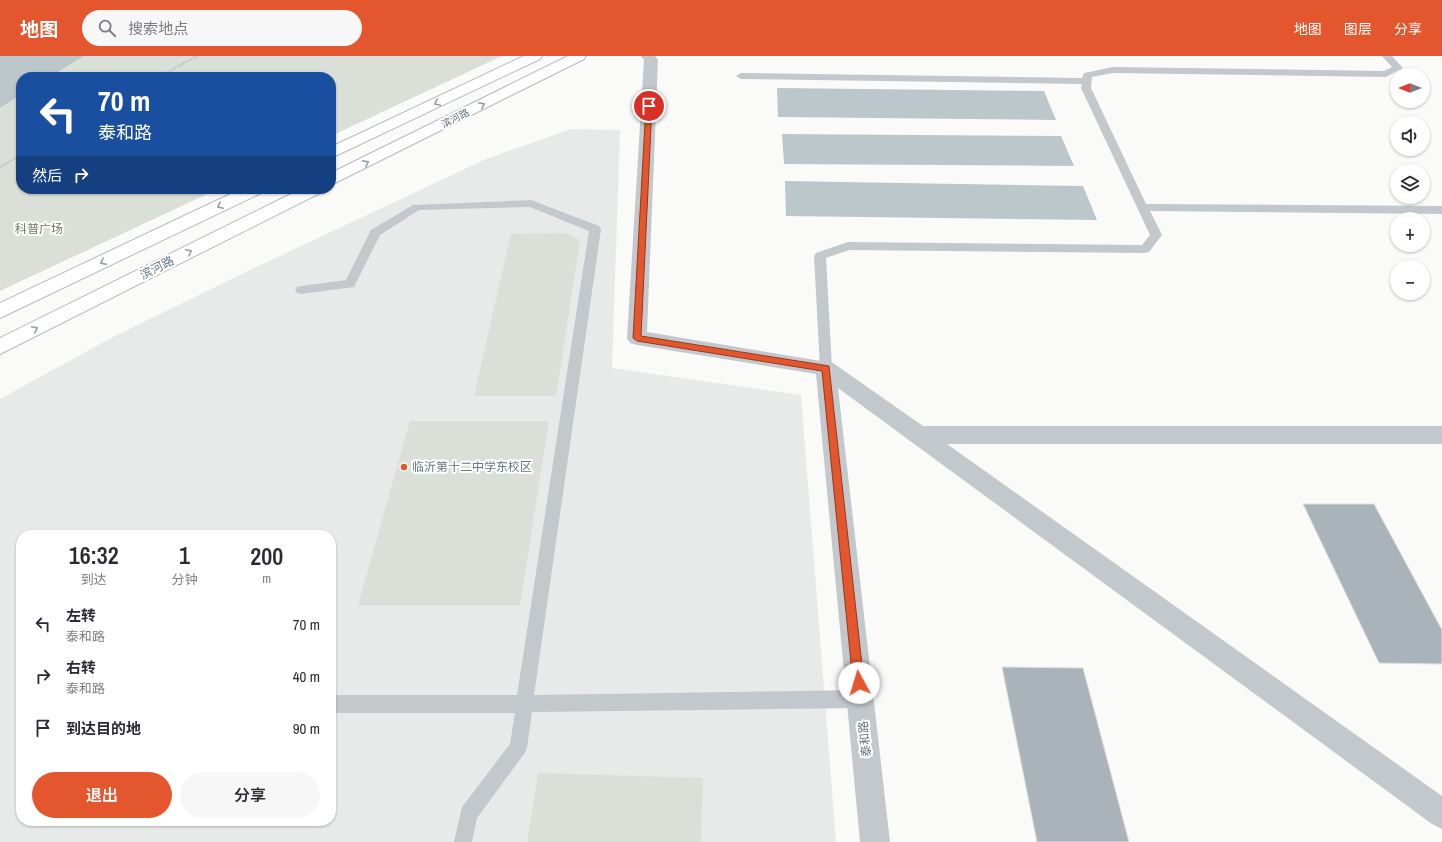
<!DOCTYPE html>
<html lang="zh">
<head>
<meta charset="utf-8">
<style>
  :root { --surface:#fff; --page:#f7f7f7; --text:#2b2b33; --muted:#7c7c81; --accent:#e4572e }
  body { margin:0; font-family:"Archivo Narrow","Noto Sans SC",sans-serif; background:var(--page); color:var(--text); height:100vh; display:flex; flex-direction:column; font-size:15px; white-space:nowrap }
  * { box-sizing:border-box; margin:0 }
  p { font-size:13px; color:var(--muted) }
  .icon { flex:none; width:22px; height:22px; fill:none; stroke:currentColor; stroke-width:2; stroke-linecap:round; stroke-linejoin:round }
  .map { position:relative; flex:1; overflow:hidden }
  .side { position:absolute; left:16px; top:474px; width:320px; height:296px; display:flex; flex-direction:column; background:var(--surface); border-radius:16px; box-shadow:0 1px 3px #0004 }
  .side>* { flex:none }
  .top-card { position:absolute; left:16px; top:16px; width:320px; height:122px; border-radius:16px; box-shadow:0 1px 3px #0004; background:#1a4fa0; color:#fff; overflow:hidden }
  .needle { width:26px; rotate:270deg }
  .buttons { position:absolute; left:1390px; top:12px; display:grid; gap:8px }
  .buttons a { display:grid; place-items:center; width:40px; height:40px; border-radius:50%; background:var(--surface); box-shadow:0 1px 3px #0004; font-size:20px }
  .pin { position:absolute; display:grid; place-items:center; width:34px; height:34px; color:#fff; margin:-17px; border:2px solid #fff; border-radius:50%; box-shadow:0 1px 4px #0007 }
  .me { position:absolute; width:44px; margin:-22px; rotate:354deg; stroke-linejoin:round; filter:drop-shadow(0 0 3px #0008) }
  .turn { display:flex; align-items:center; gap:14px; height:84px; padding:0 16px; font-size:18px }
  .turn .icon { width:52px; height:52px; stroke-width:2.5 }
  .turn b { display:block; font-size:28px; line-height:34px }
  .then { display:flex; align-items:center; height:38px; padding:0 16px; background:#0003; gap:8px; font-size:15px }
  .eta { display:flex; justify-content:space-evenly; align-items:center; height:68px; text-align:center }
  .eta b { font-size:24px; font-weight:600; line-height:28px }
  .primary-button { display:flex; gap:8px; margin-top:auto; padding:8px 16px }
  .primary-button a { flex:1; height:46px; border-radius:24px; background:var(--accent); color:#fff; font-size:16px; font-weight:600; line-height:46px; text-align:center }
  .primary-button a+a { background:var(--page); color:var(--text) }
  ul { padding:0; list-style:none }
  li { display:flex; align-items:center; gap:12px; height:52px; padding:0 16px }
  li div { flex:1 }
  li b { display:block; font-size:15px }
  li em { font-style:normal }
  header { display:flex; align-items:center; gap:24px; box-sizing:border-box; height:56px; padding:0 20px; background:var(--accent); color:#fff }
  header strong { font-size:19px }
  nav { display:flex; gap:22px; margin-inline-start:auto; font-size:14px }
  .search { width:280px; height:36px; background:var(--page); display:flex; align-items:center; gap:10px; box-sizing:border-box; padding:0 14px; border-radius:22px; color:var(--muted); font-size:15px }
  .map>svg:first-child { display:block }
</style>
</head>
<body>
<header>
<strong>地图</strong>
<div class="search"><svg class="icon" aria-label="search" viewBox="0 0 24 24"><circle cx="10" cy="10" r="6"/><path d="M15 15l6 6"/></svg>搜索地点</div>
<nav><a>地图</a><a>图层</a><a>分享</a></nav>
</header>
<div class="map">
<svg width="1442" height="786" viewBox="0 0 1442 786">
  <rect width="100%" height="100%" fill="#fafaf8"/>
  <path fill="#e8e9e9" fill-rule="evenodd" d="M571 73 620 74 612 312 801 339 836 786H0V343L111 282 250 214 486 103ZM21 479H331V765H21Z"/>
  <path fill="#dadfd7" d="M84 0H502L331 80V21H50Z
    M21 39V133H218L0 235V52Z
    M565 177 580 184 556 340H474L511 178Z
    M410 365H549L520 549H358Z
    M538 717 703 722 701 786H527Z"/>
  <path fill="#bbc7cb" d="M0 0H84L50 21H21V39L0 52Z
    M777 32 1044 35 1056 64 778 61Z
    M782 78 1061 80 1074 110 784 108Z
    M785 125 1083 130 1097 164 786 160Z"/>
  <path fill="#aab3b9" stroke="#dcdcda" d="M1303 448H1374L1442 574V608L1379 607Z
    M1002 611 1083 612 1129 786H1037Z"/>
  <g fill="none" stroke-linecap="round" stroke-linejoin="round">
    <defs>
      <path id="primary" d="M524 0H542L540 3 331 102V91Z
        M568 0H586L584 3 331 129V117Z
        M241 133H263L261 137 0 262V247Z
        M301 133H322L320 137 0 298V282Z"/>
    </defs>
    <use href="#primary" stroke="#b5babe" stroke-width="2"/>
    <path stroke="#bbbfc2" stroke-width="2" stroke-dasharray="1.5 1.5" stroke-linecap="butt" d="M159 21 197 0
      M0 111 21 99"/>
    <path fill="#c3c8cc" fill-rule="evenodd" d="M1382 0H1392L1403 12 1386 21 1113 17 1092 21 1091 32 1146 148 1442 150V158L1150 155 1162 179 1149 196 1145 197 849 194 826 202 832 312 831 315 826 317 821 315 820 312 814 200 816 197 848 186 1142 189 1150 179 1081 32 1082 28 741 23 736 20 741 17 1082 22 1084 17 1113 11 1384 15 1392 11Z
      M531 144 599 170 601 173 534 639 860 634 866 637 869 643 866 649 860 652 532 656 527 692 524 698 477 762 472 786H454L462 751 510 688 515 657H331V639H517L589 175 530 151 419 154 380 179 354 231 301 238 297 237 295 234 297 231 301 230 346 224 371 174 413 149Z"/>
    <path fill="#c3c8cc" fill-rule="evenodd" d="M641 0H655L658 4 647 276 833 307 923 370H1442V388H947L1442 740V773L1432 768 838 332 890 786H860L816 318 637 289 630 287 627 282 644 4Z"/>
    <use href="#primary" fill="#fff" fill-rule="evenodd"/>
  </g>
  <defs><path id="oneway-chevron" d="M-2-3.5L2.5 0L-2 3.5" fill="none" stroke-width="1.6" stroke-linecap="round" stroke-linejoin="round"/></defs>
  <g stroke="#939fa8">
    <use href="#oneway-chevron" transform="translate(437 47) rotate(155)"/>
    <use href="#oneway-chevron" transform="translate(482 49) rotate(-27)"/>
    <use href="#oneway-chevron" transform="translate(366 107) rotate(-27)"/>
    <use href="#oneway-chevron" transform="translate(220 150) rotate(155)"/>
    <use href="#oneway-chevron" transform="translate(189 196) rotate(-27)"/>
    <use href="#oneway-chevron" transform="translate(103 206) rotate(154)"/>
    <use href="#oneway-chevron" transform="translate(35 273) rotate(-27)"/>
  </g>
  <path fill="#e4572e" stroke="#94391e" d="M646 49 652 50 641 280 829 310 864 627 863 631 859 632 855 631 853 627 822 315 637 285 633 282Z"/>
  <circle fill="#e4572e" stroke="#fff" stroke-width="1.5" cx="404" cy="411" r="4"/>
  <g text-anchor="middle" stroke-width="4" stroke-linejoin="round" paint-order="stroke">
    <g font-size="10" fill="#657683" stroke="#fff">
      <text transform="translate(455 62) rotate(-27)" y="4">滨河路</text>
    </g>
    <g font-size="12" fill="#687a64" stroke="#fff">
      <text x="39" y="177">科普广场</text>
    </g>
    <g font-size="12" fill="#657683" stroke="#fff">
      <text transform="translate(157 212) rotate(-27)" y="4">滨河路</text>
      <text transform="translate(865 683) rotate(-96)" y="4">泰和路</text>
    </g>
    <g font-size="12" fill="#657683" stroke="#fff" text-anchor="start">
      <text x="412" y="415">临沂第十二中学东校区</text>
    </g>
  </g>
</svg>
<div class="buttons">
<a><svg class="needle" viewBox="-14 -14 28 28"><path d="M0-13l5 13h-10z" fill="#e53935"/><path d="M0 13l5-13h-10z" fill="#7c7c81"/></svg></a>
<a><svg class="icon" aria-label="sound" viewBox="0 0 24 24"><path d="M4 9h4l5-4v14l-5-4H4zM17 9q2 3 0 6"/></svg></a>
<a><svg class="icon" aria-label="layers" viewBox="0 0 24 24"><path d="M12 4l9 5-9 5-9-5zM3 14l9 5 9-5"/></svg></a>
<a>+</a>
<a>−</a>
</div>
<div class="pin" style="left:649px;top:50px;background:#d93025"><svg class="icon" aria-label="arrive" viewBox="0 0 24 24"><path d="M6 21V4h12l-3 4 3 4H6"/></svg></div>
<svg class="me" style="left:859px;top:627px" viewBox="-20 -20 40 40"><circle r="19" fill="#fff"/><path d="M0-13L10 11 0 6-10 11z" fill="#e4572e"/></svg>
<div class="top-card">
<div class="turn"><svg class="icon" aria-label="left" viewBox="0 0 24 24"><path d="M17 20v-9H6M10 6l-5 5 5 5"/></svg><div><b>70 m</b>泰和路</div></div>
<div class="then">然后<svg class="icon" aria-label="right" viewBox="0 0 24 24"><path d="M7 20v-9h11M14 6l5 5-5 5"/></svg></div>
</div>
<section class="side">
<div class="eta">
<div><b>16:32</b><p>到达</p></div>
<div><b>1</b><p>分钟</p></div>
<div><b>200</b><p>m</p></div>
</div>
<ul>
<li><svg class="icon" aria-label="left" viewBox="0 0 24 24"><path d="M17 20v-9H6M10 6l-5 5 5 5"/></svg><div><b>左转</b><p>泰和路</p></div><em>70 m</em></li>
<li><svg class="icon" aria-label="right" viewBox="0 0 24 24"><path d="M7 20v-9h11M14 6l5 5-5 5"/></svg><div><b>右转</b><p>泰和路</p></div><em>40 m</em></li>
<li><svg class="icon" aria-label="arrive" viewBox="0 0 24 24"><path d="M6 21V4h12l-3 4 3 4H6"/></svg><div><b>到达目的地</b></div><em>90 m</em></li>
</ul>
<div class="primary-button"><a>退出</a><a>分享</a></div>
</section>
</div>
</body>
</html>
